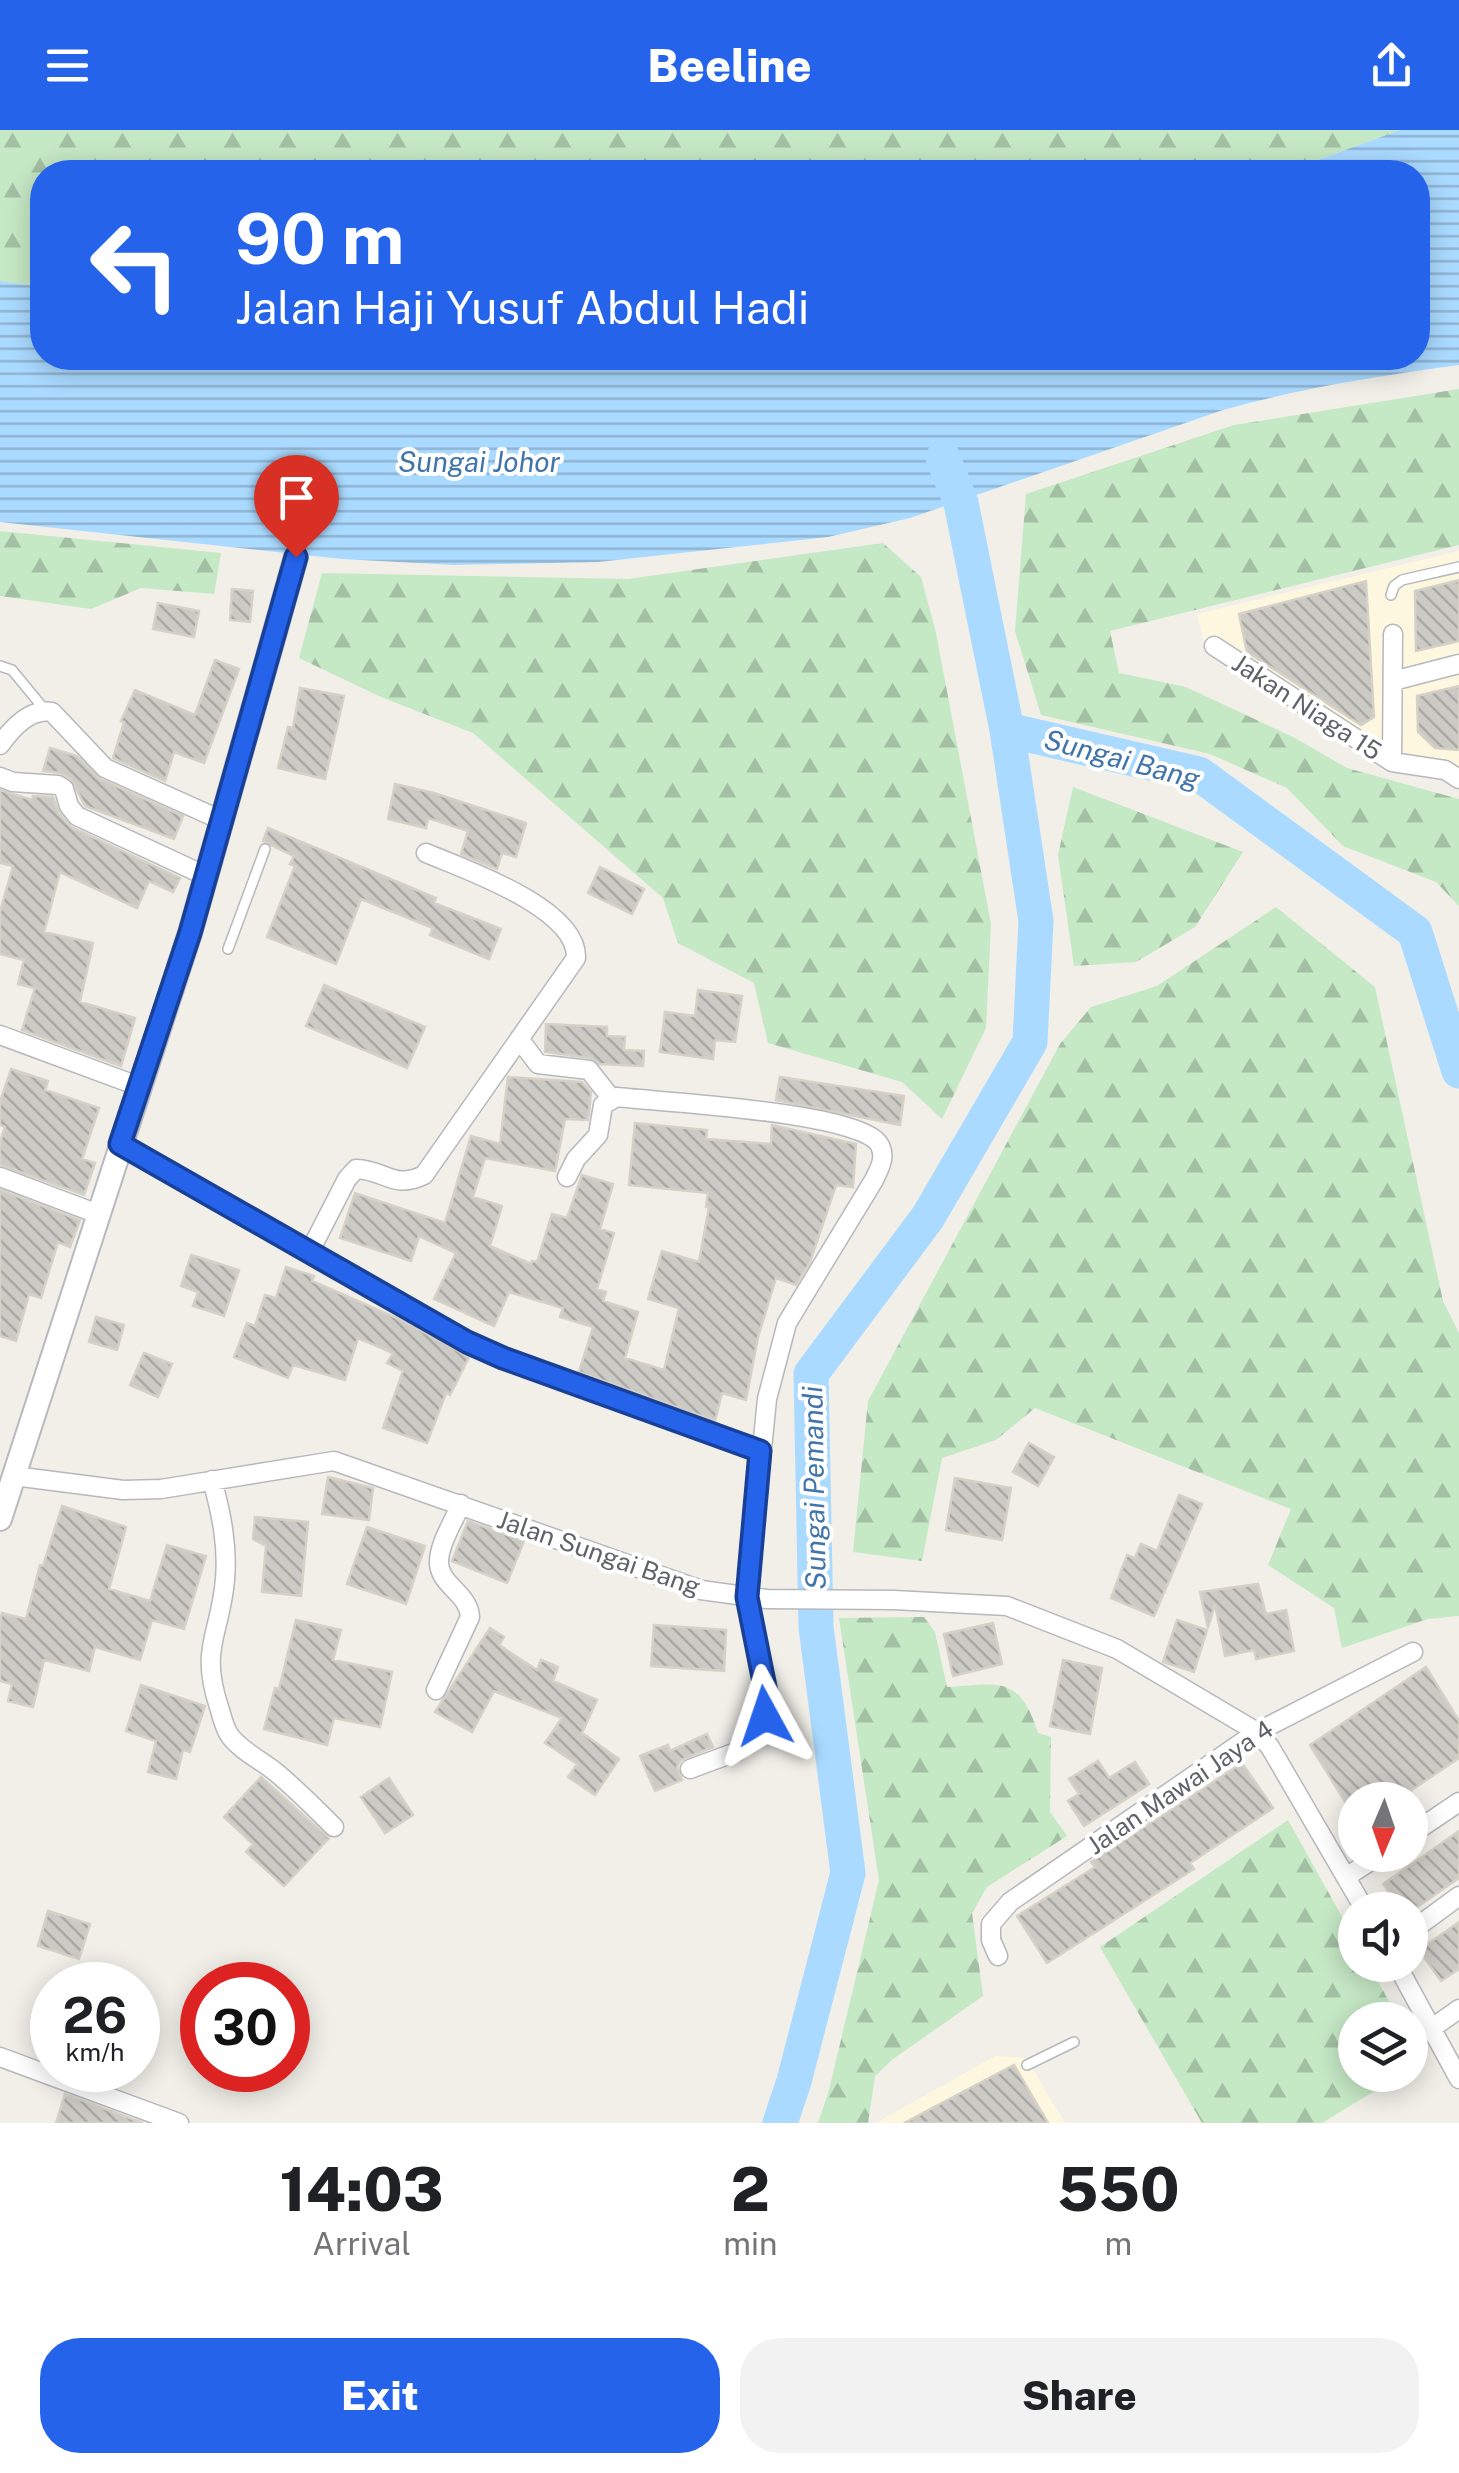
<!DOCTYPE html>
<html lang="en">
<head>
<meta charset="utf-8">
<style>
  :root { --surface:#fff; --page:#f2f2f2; --text:#202124; --muted:#757577; --accent:#2563eb }
  body { margin:0; font-family:"Public Sans",sans-serif; background:var(--page); color:var(--text); height:100vh; display:flex; flex-direction:column; font-size:38px; white-space:nowrap }
  * { box-sizing:border-box; margin:0 }
  p { font-size:32px; color:var(--muted) }
  .icon { flex:none; width:55px; height:55px; fill:none; stroke:currentColor; stroke-width:2; stroke-linecap:round; stroke-linejoin:round }
  .map { position:relative; height:1993px; overflow:hidden }
  .details { display:flex; flex-direction:column; background:var(--surface); flex:1 }
  .details>* { flex:none }
  .guide { position:absolute; left:30px; top:30px; width:1400px; height:210px; border-radius:40px; box-shadow:0 5px 25px #0003; background:#2563eb; color:#fff; overflow:hidden }
  .needle { width:65px; rotate:182deg }
  .fabs { position:absolute; left:1338px; top:1652px; display:grid; gap:20px }
  .fabs a { display:grid; place-items:center; width:90px; height:90px; border-radius:50%; background:var(--surface); box-shadow:0 5px 25px #0003; font-size:50px }
  .speed { position:absolute; left:30px; top:1832px; display:flex; gap:20px; font-size:50px; font-weight:700; text-align:center }
  .speed>* { display:grid; place-content:center; width:130px; height:130px; border-radius:50%; background:var(--surface); box-shadow:0 5px 25px #0003; line-height:1 }
  .speed small { font-size:25px; font-weight:400 }
  .speed .limit { border:15px solid #d22; background:#fff; color:#111 }
  .pin { position:absolute; display:grid; place-items:center; width:85px; height:85px; color:#fff; margin:-102px -42px; border-radius:50% 50% 50% 0; rotate:-45deg; box-shadow:0 0 10px #0007 }
  .pin .icon { rotate:45deg }
  .me { position:absolute; width:110px; margin:-55px; rotate:355deg; stroke-linejoin:round; filter:drop-shadow(0 0 8px #0008) }
  .turn { display:flex; align-items:center; gap:35px; height:210px; padding:0 40px; font-size:45px }
  .turn .icon { width:130px; height:130px; stroke-width:2.5 }
  .turn b { display:block; font-size:70px; line-height:85px }
  .eta { display:flex; justify-content:space-evenly; align-items:center; height:170px; text-align:center }
  .eta b { font-size:60px; font-weight:800; line-height:70px }
  .action { display:flex; gap:20px; margin-top:auto; padding:20px 40px }
  .action a { flex:1; height:115px; border-radius:40px; background:var(--accent); color:#fff; font-size:40px; font-weight:800; line-height:115px; text-align:center }
  .action a+a { background:var(--page); color:var(--text) }
  header { display:flex; justify-content:space-between; align-items:center; height:130px; padding:0 40px; background:var(--accent); color:#fff; font-size:45px; font-weight:800 }
  .map>svg:first-child { display:block }
</style>
</head>
<body>
<header><svg class="icon" aria-label="menu" viewBox="0 0 24 24"><path d="M4 6h16M4 12h16M4 18h16"/></svg>Beeline<svg class="icon" aria-label="share" viewBox="0 0 24 24"><path d="M12 15V3M7 8l5-5 5 5M5 13v7h14v-7"/></svg></header>
<div class="map">
<svg width="1459" height="1993" viewBox="0 0 1459 1993">
  <defs>
    <pattern id="forest-firs" width="22" height="20" patternUnits="userSpaceOnUse" patternTransform="scale(2.5)"><rect width="22" height="20" fill="#c5e8c5"/><path d="M5 1l3.5 6h-7zM16 11l3.5 6h-7z" fill="#a3c0a4"/></pattern>
    <pattern id="water-rules" width="6" height="5" patternUnits="userSpaceOnUse" patternTransform="scale(2.5)"><rect width="6" height="5" fill="#aadaff"/><path d="M0 2.5h6" fill="none" stroke="#8eb4d2"/></pattern>
    <pattern id="building-back-hatch" width="6" height="6" patternUnits="userSpaceOnUse" patternTransform="scale(2.5)"><rect width="6" height="6" fill="#cccac5"/><path d="M-1 5l2 2M0 0l6 6M5-1l2 2" fill="none" stroke="#a9a8a4"/></pattern>
  </defs>
  <rect width="100%" height="100%" fill="#f1efe8"/>
  <path fill="#fef7e0" d="M1459 421V660L1437 648 1385 640 1206 519 1197 484Z
    M995 1926 1026 1928 1065 1993H876Z"/>
  <path fill="url(#forest-firs)" d="M0 0H1400L1285 42H42V157L0 151Z
    M1459 259V415L1110 501 1119 543 1186 557 1295 608 1347 638 1459 669V776L1436 752 1343 716 1287 658 1210 624 1041 585 1015 501 1026 364 1234 295Z
    M0 401 221 423 214 464 141 458 91 479 0 466Z
    M883 413 921 447 936 503 991 794 986 898 942 989 902 952 768 913 754 853 678 813 663 768 473 603 381 567 299 528 322 443 628 449Z
    M1073 657 1243 722 1195 797 1136 832 1074 836 1058 725Z
    M1276 777 1375 857 1443 1171 1459 1203V1486L1428 1489 1342 1518 1334 1478 1268 1435 1291 1379 1035 1278 996 1310 942 1328 922 1431 853 1422 868 1271 1060 914 1091 877 1157 856Z
    M924 1487 935 1502 947 1557C999 1554 1019 1544 1038 1603L1051 1607 1050 1682 1067 1706 987 1757 972 1783 983 1866 893 1929 875 1946 868 1993H818L829 1960 879 1750 839 1488Z
    M1288 1690 1355 1810V1835H1369L1399 1890H1355V1945H1401L1322 1993H1202L1100 1817Z"/>
  <path fill="url(#water-rules)" d="M1400 0H1459V235C1379 246 1301 258 1223 280L910 388 828 407 598 432 454 435 342 429 0 392V151L42 157V228H1418V42H1285Z"/>
  <g fill="none" stroke-linecap="round" stroke-linejoin="round">
    <path stroke="#aadaff" stroke-width="35" d="M943 328 961 373 1007 600 1199 644 1415 802 1459 941
      M780 1993 794 1951 848 1743 816 1497 811 1244 928 1087 1030 912 1036 791 1007 600"/>
  </g>
  <path fill="url(#building-back-hatch)" stroke="#d6d1c6" stroke-width="2.5" d="M1459 450V511L1416 521 1415 461Z
    M1366 451 1374 587 1361 595 1247 522 1239 484Z
    M232 459 253 461 250 492 230 490Z
    M158 473 199 481 194 507 153 499Z
    M215 530 239 539 204 633 174 622 165 651 113 628 124 592 121 591 135 560 195 585Z
    M1459 556V620L1435 618 1418 602 1417 566Z
    M300 558 344 566 325 649 278 638 288 597 293 598Z
    M50 618 77 626 100 649 183 686 174 709 85 676 71 649 60 643 43 641Z
    M395 654 434 663 526 693 516 727 502 723 497 739 461 724 468 701 428 688 426 698 388 689Z
    M0 660 32 670 33 666 53 667 59 683 71 697 180 748 173 762 149 751 137 778 60 742 44 802 93 813 80 872 135 888 121 936 22 900 35 858 18 854 24 830 0 824V782L13 736 0 733Z
    M268 698 436 768 434 773 501 799 489 829 430 805 433 798 361 769 336 834 267 807 295 736 290 734 294 726 263 711Z
    M600 737 644 759 632 784 588 763Z
    M324 855 425 897 407 938 306 896Z
    M698 860 742 866 735 912 715 910 713 929 660 922 665 882 695 886Z
    M546 894 607 897V906L625 907 624 920 644 921 643 936 600 934 590 928 545 922Z
    M11 939 48 951 45 960 99 978 82 1029 95 1033 84 1065 0 1035V1012L5 997 0 995V972Z
    M508 947 582 952 591 962 589 984 588 990 565 989 555 1041 485 1028 473 1067 502 1076 490 1116 531 1134 532 1131 537 1132 552 1084 567 1088 582 1045 613 1054 600 1099 614 1103 597 1159 606 1162 603 1171 638 1182 625 1228 664 1240 679 1178 648 1169 662 1121 699 1132 709 1077H706L708 1063 629 1055 635 993 707 1000 706 1009 771 1014 772 995 856 1014 853 1057 836 1055 810 1132 796 1155 776 1148 758 1207 746 1270 722 1263 715 1291 579 1242 593 1197 560 1187 563 1178 509 1162 494 1196 434 1169 456 1123 419 1106 411 1131 340 1108 355 1063 445 1093 471 1006 500 1014Z
    M780 947 904 966 900 995 776 970Z
    M0 1060 80 1090 70 1117 58 1112 41 1168 29 1164 16 1211 0 1206Z
    M191 1125 239 1140 224 1186 193 1176 198 1162 181 1156Z
    M286 1137 314 1146 312 1151 399 1189 469 1227 450 1265 446 1263 427 1313 383 1298 403 1241 387 1233 393 1223 358 1208 345 1250 293 1235 288 1248 234 1227 247 1193 255 1196 265 1165 276 1168Z
    M96 1187 124 1195 117 1220 89 1212Z
    M144 1223 172 1234 158 1267 130 1255Z
    M1029 1313 1054 1327 1038 1356 1013 1342Z
    M328 1347 373 1358 369 1390 322 1384Z
    M955 1348 1011 1358 1002 1410 946 1400Z
    M1179 1365 1202 1374 1154 1486 1111 1468 1127 1425 1135 1428 1141 1414 1157 1421Z
    M62 1376 126 1397 109 1459 150 1471 167 1415 206 1426 184 1499 152 1490 140 1530 95 1517 89 1541 44 1530 33 1577 8 1571 12 1554 0 1551V1492L2 1483 26 1489 40 1435 43 1436Z
    M255 1387 308 1392 301 1466 262 1462 266 1416 253 1409Z
    M468 1391 524 1411 507 1453 452 1431Z
    M367 1397 425 1416 406 1474 347 1454Z
    M1258 1454 1266 1484 1286 1480 1294 1521 1256 1529 1254 1520 1225 1526 1215 1474 1208 1498 1200 1462Z
    M296 1490 341 1500 333 1530 392 1542 380 1597 334 1588 327 1615 264 1599 275 1558 279 1559Z
    M1177 1490 1207 1500 1194 1542 1163 1532Z
    M993 1493 1002 1534 953 1546 944 1504Z
    M654 1495 726 1500 724 1541 651 1536Z
    M490 1498 504 1507 499 1515 537 1540 541 1530 558 1537 553 1551 597 1570 582 1603 619 1629 595 1665 568 1647 577 1634 545 1613 562 1588 494 1561 472 1602 435 1582Z
    M1063 1530 1102 1538 1090 1604 1050 1596Z
    M1426 1537 1459 1591V1628L1397 1670H1355V1688L1310 1615Z
    M141 1555 205 1576 190 1622 183 1620 176 1649 148 1642 156 1611 126 1601Z
    M707 1604 713 1617 681 1630 677 1637 682 1650 655 1661 640 1626 668 1615 670 1621Z
    M1098 1631 1109 1648 1135 1632 1149 1654 1084 1696 1068 1671 1079 1664 1069 1649Z
    M1242 1633 1273 1678 1190 1733 1194 1739 1047 1833 1017 1786 1095 1737 1091 1732Z
    M261 1647 329 1708 284 1756 246 1722 253 1714 224 1687Z
    M389 1648 413 1685 385 1703 361 1667Z
    M1459 1701V1748L1413 1780H1402L1383 1754Z
    M48 1781 90 1794 79 1829 38 1816Z
    M1459 1792V1839L1441 1851 1419 1820Z
    M1014 1935 1048 1993H904Z
    M65 1964 143 1993H56Z"/>
  <g fill="none" stroke-linecap="round" stroke-linejoin="round">
    <defs>
      <path id="lane" d="M1391 465 1394 456 1402 450 1459 437
        M0 536 12 540 45 580
        M228 819 265 719
        M1027 1935 1074 1912"/>
      <path id="street" d="M1214 516 1392 632 1445 640 1459 649
        M1393 551 1459 534
        M0 615C12 598 31 578 52 582L105 638 221 690
        M1392 632 1393 504
        M0 647 13 652 58 655 64 659 69 676 77 686 206 746
        M0 905 138 956
        M520 910 538 934 589 940 611 968
        M120 1014 467 1211 503 1228 760 1321
        M0 1047 98 1084
        M567 1047 576 1029 598 1005 603 975 617 967C661 972 859 982 879 1014 887 1027 879 1039 874 1050L787 1193 767 1269 747 1467 766 1562 765 1585 754 1606 736 1622 690 1639
        M310 1121 347 1049 356 1039C386 1040 393 1060 424 1045L576 828C578 778 464 739 426 723
        M14 1346 123 1360 161 1359 334 1331 701 1460 767 1469 894 1470 1007 1476 1117 1519 1257 1602 1270 1617 1365 1780
        M212 1350C221 1382 228 1415 225 1449 221 1503 199 1517 219 1577 222 1586 224 1598 230 1606 242 1622 263 1631 278 1644 298 1661 316 1679 334 1697
        M436 1560 470 1487C469 1464 441 1456 439 1434 438 1415 454 1391 461 1374
        M1410 1705 1459 1672
        M1346 1747 1380 1725
        M1410 1802 1459 1766
        M998 1826 991 1810V1794L1010 1772 1257 1602 1413 1522
        M1397 1835 1459 1949
        M1432 1898 1459 1879
        M0 1927 179 1993"/>
      <path id="secondary" d="M0 1389 190 803 296 427"/>
    </defs>
    <use href="#lane" stroke="#b5b8bc" stroke-width="12"/>
    <use href="#street" stroke="#b5b8bc" stroke-width="21"/>
    <use href="#secondary" stroke="#b6babf" stroke-width="26"/>
    <use href="#lane" stroke="#fff" stroke-width="9"/>
    <use href="#street" stroke="#fff" stroke-width="18"/>
    <use href="#secondary" stroke="#fff" stroke-width="22"/>
  </g>
  <g fill="none" stroke-linecap="round" stroke-linejoin="round">
    <defs>
      <path id="route" d="M296 427 190 803 120 1014 467 1212 503 1228 760 1321 747 1467 766 1562 765 1586"/>
    </defs>
    <use href="#route" stroke="#184099" stroke-width="25"/>
    <use href="#route" stroke="#2563eb" stroke-width="18"/>
  </g>
  <g text-anchor="middle" stroke-width="8" stroke-linejoin="round" paint-order="stroke">
    <g font-size="25" fill="#5f6368" stroke="#fff">
      <text transform="translate(1307 577) rotate(33)" y="9">Jakan Niaga 15</text>
      <text transform="translate(599 1423) rotate(19)" y="9">Jalan Sungai Bang</text>
      <text transform="translate(1180 1657) rotate(-34)" y="9">Jalan Mawai Jaya 4</text>
    </g>
    <g font-size="28" font-style="italic" fill="#4174aa" stroke="#fff">
      <text x="479" y="342">Sungai Johor</text>
      <text transform="translate(1122 629) rotate(15)" y="10">Sungai Bang</text>
      <text transform="translate(814 1358) rotate(-91)" y="10">Sungai Pemandi</text>
    </g>
  </g>
</svg>
<div class="fabs">
<a><svg class="needle" viewBox="-14 -14 28 28"><path d="M0-13l5 13h-10z" fill="#e53935"/><path d="M0 13l5-13h-10z" fill="#757577"/></svg></a>
<a><svg class="icon" aria-label="sound" viewBox="0 0 24 24"><path d="M4 9h4l5-4v14l-5-4H4zM17 9q2 3 0 6"/></svg></a>
<a><svg class="icon" aria-label="layers" viewBox="0 0 24 24"><path d="M12 4l9 5-9 5-9-5zM3 14l9 5 9-5"/></svg></a>
</div>
<div class="speed"><div>26<small>km/h</small></div><div class="limit">30</div></div>
<div class="pin" style="left:296px;top:427px;background:#d93025"><svg class="icon" aria-label="arrive" viewBox="0 0 24 24"><path d="M6 21V4h12l-3 4 3 4H6"/></svg></div>
<svg class="me" style="left:765px;top:1586px" viewBox="-20 -20 40 40"><path d="M0-17L14 15 0 8-14 15z" fill="#2563eb" stroke="#fff" stroke-width="4"/></svg>
<div class="guide">
<div class="turn"><svg class="icon" aria-label="left" viewBox="0 0 24 24"><path d="M17 20v-9H6M10 6l-5 5 5 5"/></svg><div><b>90 m</b>Jalan Haji Yusuf Abdul Hadi</div></div>
</div>
</div>
<section class="details">
<div class="eta">
<div><b>14:03</b><p>Arrival</p></div>
<div><b>2</b><p>min</p></div>
<div><b>550</b><p>m</p></div>
</div>
<div class="action"><a>Exit</a><a>Share</a></div>
</section>
</body>
</html>
